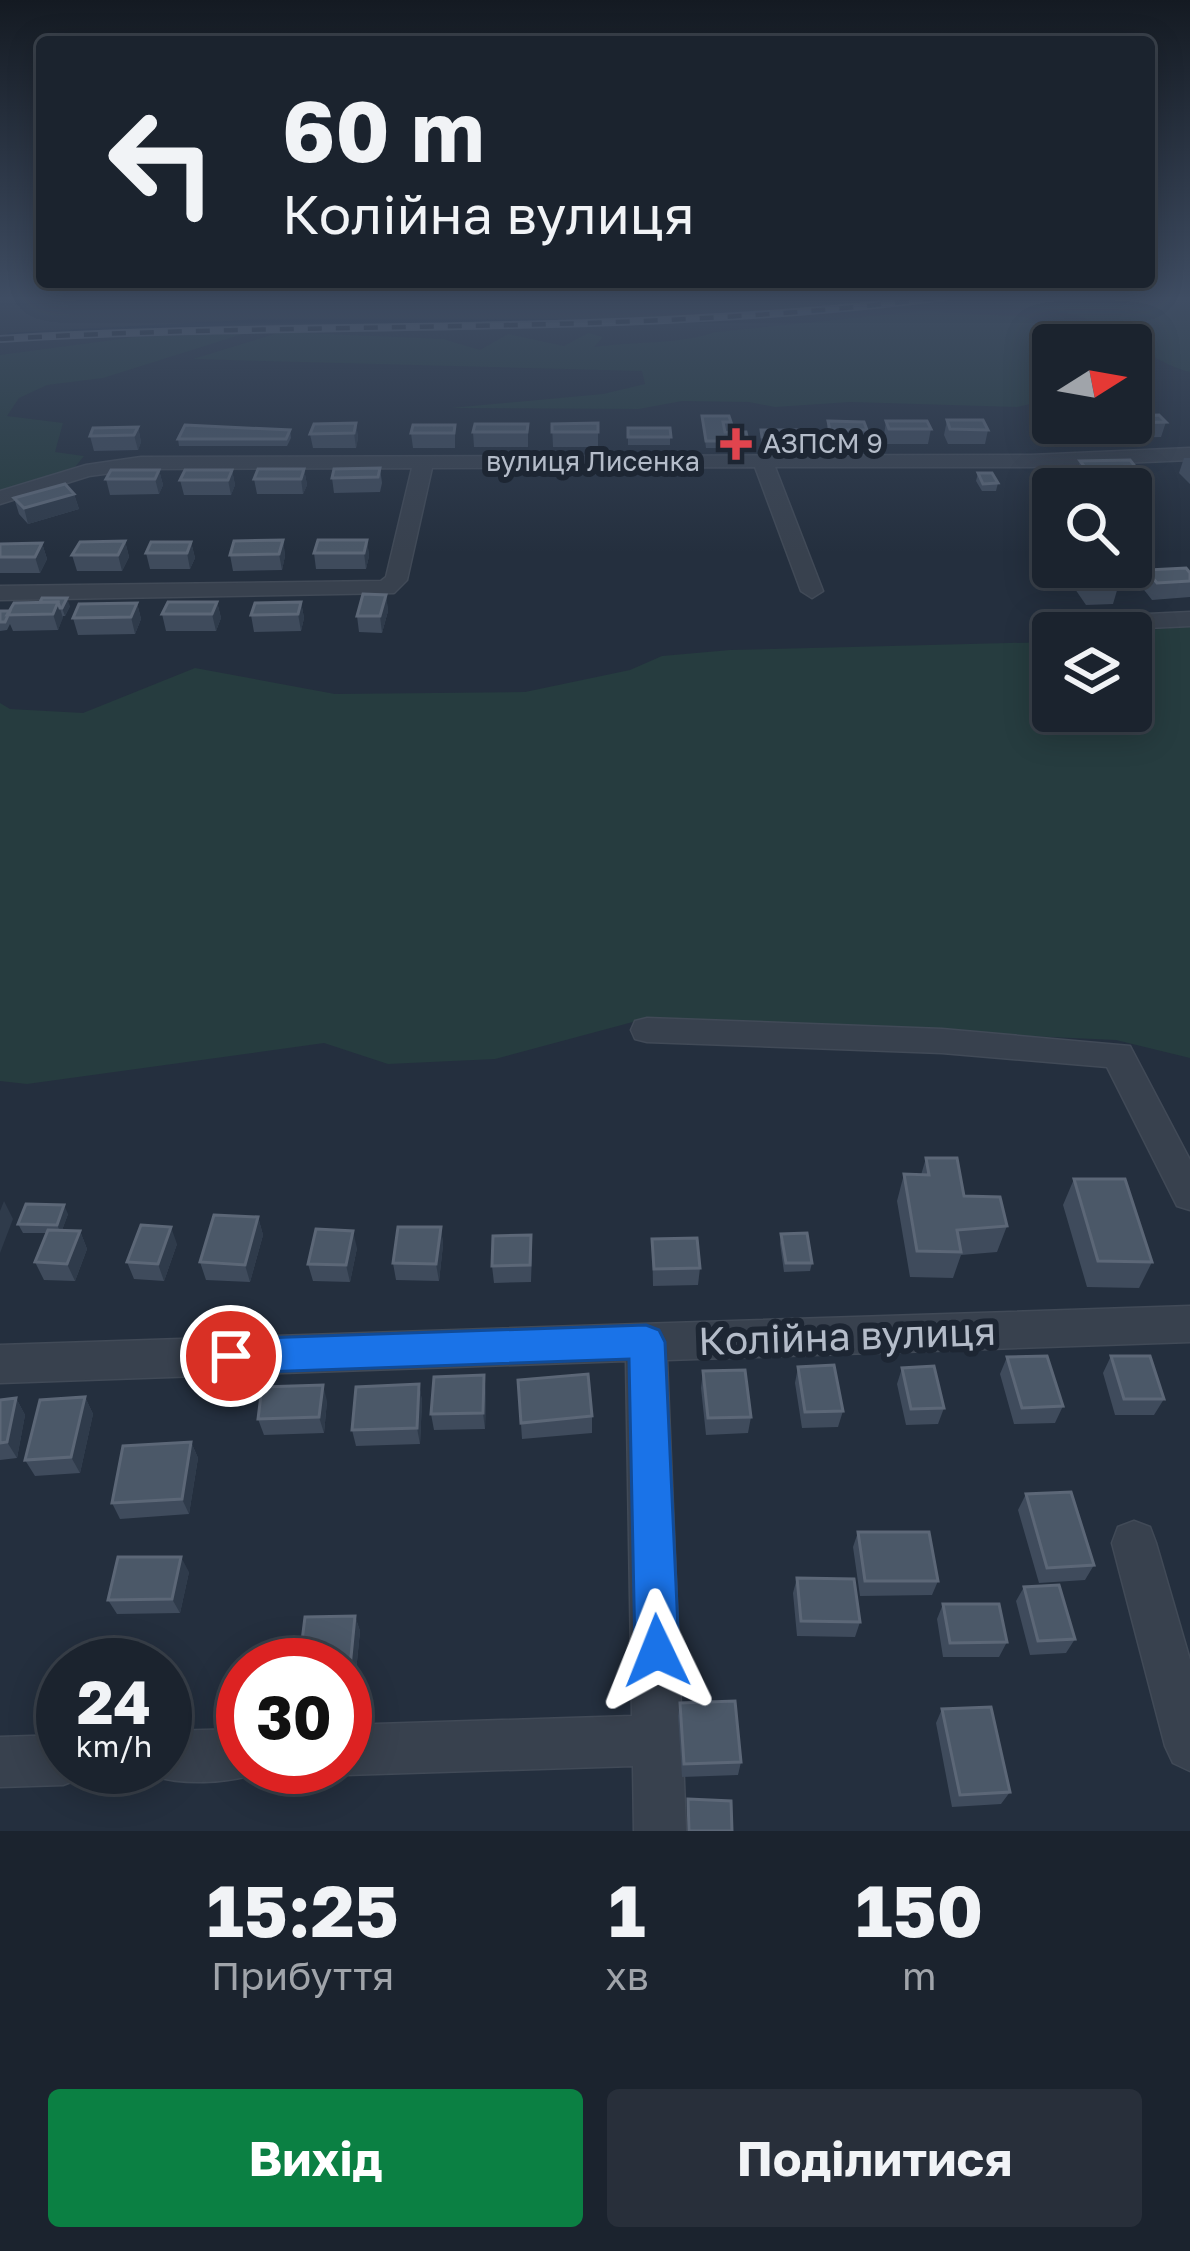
<!DOCTYPE html>
<html lang="uk">
<head>
<meta charset="utf-8">
<style>
  :root { --surface:#1b232e; --page:#282f3a; --text:#f1f3f6; --muted:#a0a4aa; --line:#39404a; --accent:#0b8043 }
  body { margin:0; font-family:"Golos Text",sans-serif; background:var(--page); color:var(--text); height:100vh; display:flex; flex-direction:column; font-size:45px; white-space:nowrap }
  * { box-sizing:border-box; margin:0 }
  p { font-size:39px; color:var(--muted) }
  .icon { flex:none; width:66px; height:66px; fill:none; stroke:currentColor; stroke-width:2; stroke-linecap:round; stroke-linejoin:round }
  .map { position:relative; height:1831px; overflow:hidden }
  .sheet { display:flex; flex-direction:column; background:var(--surface); flex:1 }
  .sheet>* { flex:none }
  .hud { position:absolute; left:36px; top:36px; width:1119px; height:252px; border-radius:12px; box-shadow:0 6px 30px #0003,0 0 0 3px var(--line); background:#1b232e; color:var(--text); overflow:hidden }
  .needle { width:78px; rotate:79deg }
  .fabs { position:absolute; left:1032px; top:324px; display:grid; gap:24px }
  .fabs a { display:grid; place-items:center; width:120px; height:120px; border-radius:12px; background:var(--surface); box-shadow:0 6px 30px #0003,0 0 0 3px var(--line); font-size:60px }
  .speed { position:absolute; left:36px; top:1638px; display:flex; gap:24px; font-size:60px; font-weight:700; text-align:center }
  .speed>* { display:grid; place-content:center; width:156px; height:156px; border-radius:50%; background:var(--surface); box-shadow:0 6px 30px #0003,0 0 0 3px var(--line); line-height:1 }
  .speed small { font-size:30px; font-weight:400 }
  .speed .limit { border:18px solid #d22; background:#fff; color:#111 }
  .pin { position:absolute; display:grid; place-items:center; width:102px; height:102px; color:#fff; margin:-51px; border:6px solid #fff; border-radius:50%; box-shadow:0 3px 12px #0007 }
  .me { position:absolute; width:132px; margin:-66px; rotate:358deg; stroke-linejoin:round; filter:drop-shadow(0 0 9px #0008) }
  .turn { display:flex; align-items:center; gap:42px; height:252px; padding:0 48px; font-size:54px }
  .turn .icon { width:156px; height:156px; stroke-width:2.5 }
  .turn b { display:block; font-size:84px; line-height:102px }
  .eta { display:flex; justify-content:space-evenly; align-items:center; height:204px; text-align:center }
  .eta b { font-size:72px; font-weight:700; line-height:84px }
  .button { display:flex; gap:24px; margin-top:auto; padding:24px 48px }
  .button a { flex:1; height:138px; border-radius:12px; background:var(--accent); color:#fff; font-size:48px; font-weight:700; line-height:138px; text-align:center }
  .button a+a { background:var(--page); color:var(--text) }
  .map>svg:first-child { display:block }
</style>
</head>
<body>
<div class="map">
<svg width="1190" height="1831" viewBox="0 0 1190 1831">
  <rect width="100%" height="100%" fill="#242f3e"/>
  <path fill="#263c3f" d="M1032 297H1190V372C1155 363 1130 339 1098 324 1066 308 1022 305 987 305Z
    M923 311 1025 317 1068 334 1073 345H1053V399L1017 407 850 402 775 407 749 402 682 401 639 409 450 408 603 394 645 384 642 371 193 359 281 332 443 339 480 350 508 334 564 346 588 333 603 337 594 347C635 341 676 345 716 332Z
    M246 333 103 378 47 385 19 398 7 416 63 423 55 452 84 456 71 472 0 494V355L135 337Z
    M1190 626V1058L1116 1040 644 1019 495 1059 388 1064 324 1043 27 1084 0 1081V703L10 709 83 713 195 668 335 694 525 692 630 670 662 656 730 650 1053 642V711H1131V633H1120Z"/>
  <g fill="none" stroke-linecap="round" stroke-linejoin="round">
    <path stroke="#17263c" stroke-width="4.5" d="M0 304 140 297
      M9 335 249 322 637 321 770 314"/>
    <defs>
      <path id="minor" d="M1190 448V460L1031 467H775L823 591 812 598 801 591 755 467 432 468 407 580 394 593 0 600V586L381 581 386 577 412 468 141 469 89 476 0 504V491L86 465 141 457 1031 455Z
        M1190 612V626L1148 628 1136 621 1148 614Z
        M647 1018 942 1029 1130 1046 1190 1160V1210L1177 1206 1107 1067 942 1053 647 1042 635 1039 631 1030 635 1021Z
        M1190 1306V1342L667 1360 686 1831H634L633 1766 345 1775 327 1767H345V1725L632 1716 626 1361 0 1383V1345Z
        M1134 1521 1150 1527 1156 1543 1190 1660V1771L1173 1763 1165 1746 1112 1543 1118 1527Z
        M243 1729V1767H262L261 1772C229 1784 179 1786 147 1774L145 1767H165V1731Z
        M63 1735V1767H85L81 1778 63 1785 0 1787V1737Z"/>
    </defs>
    <use href="#minor" stroke="#414a57" stroke-width="3"/>
    <use href="#minor" fill="#38414e" fill-rule="evenodd"/>
    <defs>
      <path id="rail" d="M0 339C315 320 631 337 945 297"/>
    </defs>
    <use href="#rail" stroke="#5a6575" stroke-width="8"/>
    <use href="#rail" stroke="#1d2633" stroke-width="4.5" stroke-dasharray="14" stroke-linecap="butt"/>
  </g>
  <path fill="#3f4b5c" d="M702 416 731 422 730 430H725V432L748 441V448H706Z
    M947 420 988 430 985 444H948L944 435Z
    M828 421 867 430 865 445H829L826 436Z
    M886 421 931 429 928 444H887L884 435Z
    M1166 422 1161 437 1124 438 1118 431 1120 423Z
    M356 423 358 438 356 448H313L310 434Z
    M598 423V447H553L552 424Z
    M1054 423H1091L1093 426 1090 441 1058 442 1052 433Z
    M528 424V447H474L473 432Z
    M455 425V448H413L411 433Z
    M138 427 141 442 138 450 94 451 90 436Z
    M628 428H670V445H628Z
    M290 430 291 438 287 446H179L178 439Z
    M761 430 807 437 806 444H761Z
    M1184 458H1190V484L1179 473Z
    M1080 461 1138 470 1134 485 1084 486 1076 476Z
    M380 468 382 483 380 492 334 493 332 478Z
    M304 469 307 485 303 494H257L254 479Z
    M159 470 163 485 159 494 110 495 106 479Z
    M232 470 235 485 231 495H184L180 480Z
    M978 473 998 483 996 491H982L976 481Z
    M74 494 79 509 28 524 19 514 14 498Z
    M283 540 285 556 282 570 233 571 230 555Z
    M367 540 369 556 366 569H316L314 553Z
    M125 541 129 557 122 571H77L72 555Z
    M191 542 195 558 190 569H150L146 553Z
    M42 543 47 559 40 573H0V544Z
    M1146 570 1190 573V597L1152 600 1141 586Z
    M1079 573 1118 587 1113 604 1086 605 1075 589Z
    M386 595 388 611 382 633 359 632 357 616Z
    M217 602 221 618 216 631H166L162 614Z
    M301 602 304 618 301 631 254 632 251 615Z
    M137 603 141 619 135 634 78 635 73 618Z
    M70 606 65 616H63L58 630 13 631 10 624 7 630 0 631V611Z
    M926 1158 964 1196 1007 1226 997 1252 961 1255 953 1278 910 1277 897 1201 904 1174 921 1175Z
    M1074 1179 1152 1262 1139 1288 1087 1287 1063 1205Z
    M68 1214 62 1230 80 1231 87 1249 75 1281 44 1280 35 1262 47 1233H23L18 1224Z
    M258 1217 263 1235 250 1282 206 1280 200 1262Z
    M441 1227 443 1245 439 1281 396 1280 393 1263Z
    M781 1234 812 1263 810 1271 784 1272 780 1243Z
    M652 1239 700 1268 698 1285 653 1286Z
    M177 1244 164 1281 134 1279 127 1262Z
    M357 1248 350 1282 313 1281 308 1264Z
    M532 1253 531 1282 494 1283 492 1266Z
    M1111 1356 1164 1399 1154 1415H1115L1103 1373Z
    M1007 1357 1063 1406 1055 1423 1014 1424 1000 1374Z
    M798 1367 843 1411 838 1427 802 1428 795 1383Z
    M902 1368 944 1408 938 1424 906 1425 897 1384Z
    M703 1371 751 1417 748 1433 706 1435 701 1388Z
    M518 1380 592 1416V1433L522 1439Z
    M419 1384 422 1401 420 1444 356 1446 352 1430Z
    M486 1392 485 1429 434 1430 431 1414Z
    M85 1397 93 1414 80 1473 35 1476 25 1460Z
    M16 1398 25 1415 17 1458 0 1460V1400Z
    M327 1401 324 1433 264 1435 258 1419Z
    M191 1442 198 1458 189 1514 120 1519 112 1503Z
    M1026 1494 1094 1565 1085 1580 1039 1583 1018 1510Z
    M858 1532 938 1581 932 1595 860 1596 853 1547Z
    M189 1572 180 1613 117 1614 108 1600Z
    M797 1578 860 1622 855 1637 797 1636 793 1593Z
    M1024 1587 1075 1639 1066 1653 1030 1655 1016 1601Z
    M943 1604 1007 1642 999 1657H943L937 1619Z
    M355 1616 360 1631 353 1702H345V1665Z
    M680 1703 741 1762 738 1775 682 1777 678 1716Z
    M942 1709 1010 1792 1001 1804 952 1807 936 1723Z"/>
  <path fill="#2f3b4b" d="M356 423 358 438 356 448 354 433Z
    M138 427 141 442 138 450 134 435Z
    M304 469 307 485 303 494 301 479Z
    M159 470 163 485 159 494 155 479Z
    M232 470 235 485 231 495 228 480Z
    M74 494 79 509 28 524 24 508Z
    M283 540 285 556 282 570 279 554Z
    M367 540 369 556 366 569 364 553Z
    M125 541 129 557 122 571 118 555Z
    M191 542 195 558 190 569 187 553Z
    M42 543 47 559 40 573 35 557Z
    M386 595 388 611 382 633 380 616Z
    M67 598 70 606 65 616 62 608Z
    M58 602 63 618 58 630 53 614Z
    M217 602 221 618 216 631 212 614Z
    M301 602 304 618 301 631 298 614Z
    M137 603 141 619 135 634 131 617Z
    M4 1201 13 1219 0 1253V1211Z
    M64 1205 68 1214 61 1233 57 1225Z
    M258 1217 263 1235 250 1282 245 1265Z
    M171 1227 177 1244 164 1281 158 1264Z
    M441 1227 443 1245 439 1281 436 1264Z
    M80 1231 87 1249 75 1281 67 1264Z
    M353 1231 357 1248 350 1282 346 1265Z
    M484 1375 486 1392 485 1429 483 1413Z
    M419 1384 422 1401 420 1444 417 1428Z
    M323 1385 327 1401 324 1433 319 1417Z
    M85 1397 93 1414 80 1473 71 1457Z
    M16 1398 25 1415 17 1458 7 1442Z
    M191 1442 198 1458 189 1514 182 1499Z
    M181 1557 189 1572 180 1613 172 1599Z
    M355 1616 360 1631 353 1702 348 1688Z"/>
  <path fill="#4b5868" stroke="#5c6777" stroke-width="3" d="M1159 415 1166 422 1128 423H1131V416Z
    M702 416H729L731 422H723L725 432H746L748 441H706Z
    M947 420H983L988 430 950 429Z
    M828 421 864 422 867 430H830Z
    M886 421H927L931 429H889Z
    M356 423 354 433 310 434 314 424Z
    M598 423V432H552V424Z
    M1058 423H1091L1093 426 1061 427Z
    M475 424H528L527 432H473Z
    M185 425 290 430 286 439H178Z
    M413 425H455L454 433H411Z
    M138 427 134 435 90 436 93 428Z
    M628 428H670L671 437H628Z
    M761 430H806L807 437H762Z
    M1130 460 1138 470 1088 471 1080 461Z
    M380 468 378 477 332 478 334 469Z
    M258 469H304L301 479H254Z
    M111 470H159L155 479H106Z
    M185 470H232L228 480H180Z
    M978 473H992L998 483 983 484Z
    M65 484 74 494 24 508 14 498Z
    M283 540 279 554 230 555 234 541Z
    M318 540H367L364 553H314Z
    M125 541 118 555H72L80 542Z
    M151 542H191L187 553H146Z
    M42 543 35 557H0V544Z
    M1186 568 1190 573V581L1157 583 1146 570Z
    M1106 571 1118 587 1090 589 1079 573Z
    M363 594 386 595 380 616H357Z
    M42 598H67L62 608H60L58 602H40Z
    M58 602 53 614 7 615 14 603Z
    M168 602H217L212 614H162Z
    M301 602 298 614 251 615 255 603Z
    M137 603 131 617 73 618 79 604Z
    M0 611H10L5 622H0Z
    M926 1158H957L964 1196 1000 1197 1007 1226 957 1230 961 1252 917 1251 904 1174 929 1175Z
    M1074 1179H1125L1152 1262 1098 1261Z
    M26 1204 64 1205 57 1225 18 1224Z
    M214 1215 258 1217 245 1265 200 1262Z
    M141 1225 171 1227 158 1264 127 1262Z
    M398 1227H441L436 1264 393 1263Z
    M316 1229 353 1231 346 1265 308 1264Z
    M48 1230 80 1231 67 1264 35 1262Z
    M807 1233 812 1263H786L781 1234Z
    M531 1235 530 1265 492 1266 493 1236Z
    M697 1238 700 1268 654 1269 652 1239Z
    M1047 1356 1063 1406 1022 1408 1007 1357Z
    M1111 1356H1150L1164 1399H1124Z
    M834 1365 843 1411 805 1412 798 1367Z
    M934 1366 944 1408 911 1409 902 1368Z
    M745 1370 751 1417 708 1418 703 1371Z
    M588 1374 592 1416 521 1423 518 1380Z
    M484 1375 483 1413 431 1414 434 1377Z
    M419 1384 417 1428 352 1430 356 1387Z
    M323 1385 319 1417 258 1419 262 1387Z
    M85 1397 71 1457 25 1460 40 1400Z
    M16 1398 7 1442 0 1443V1400Z
    M191 1442 182 1499 112 1503 123 1446Z
    M1071 1492 1094 1565 1047 1568 1026 1494Z
    M858 1532H929L938 1581H865Z
    M118 1557H181L172 1599 108 1600Z
    M797 1578 854 1579 860 1622 801 1621Z
    M1059 1585 1075 1639 1038 1641 1024 1587Z
    M943 1604H999L1007 1642 950 1643Z
    M355 1616 348 1688H345V1665H299L305 1617Z
    M735 1701 741 1762 684 1764 680 1703Z
    M991 1707 1010 1792 960 1795 942 1709Z
    M688 1799 731 1801 732 1831H689Z"/>
  <linearGradient id="sky" x2="0" y2="1"><stop stop-color="#141a22"/><stop offset="0.54" stop-color="#3f4d63"/><stop offset="1" stop-color="#3f4d63" stop-opacity="0"/></linearGradient>
  <rect width="1190" height="553" fill="url(#sky)"/>
  <path fill="#1a73e8" stroke="#114b97" stroke-width="3" d="M646 1325 659 1330 665 1342 679 1651 672 1666 657 1673 642 1666 635 1651 629 1359 231 1373 218 1368 213 1356 218 1344 231 1339Z"/>
  <path fill="#e0444e" stroke="#1d2633" stroke-width="4.5" d="M730 426h12v12h12v12h-12v12h-12v-12h-12v-12h12z"/>
  <g text-anchor="middle" stroke-width="12" stroke-linejoin="round" paint-order="stroke">
    <g font-size="27" fill="#b4bcc9" stroke="#1d2633" text-anchor="start">
      <text x="763" y="453">АЗПСМ 9</text>
    </g>
    <g font-size="27" fill="#b4bcc9" stroke="#1d2633">
      <text x="593" y="471">вулиця Лисенка</text>
    </g>
    <g font-size="39" fill="#b4bcc9" stroke="#1d2633">
      <text transform="translate(847 1336) rotate(-2)" y="14">Колійна вулиця</text>
    </g>
  </g>
</svg>
<div class="fabs">
<a><svg class="needle" viewBox="-14 -14 28 28"><path d="M0-13l5 13h-10z" fill="#e53935"/><path d="M0 13l5-13h-10z" fill="#a0a4aa"/></svg></a>
<a><svg class="icon" aria-label="search" viewBox="0 0 24 24"><circle cx="10" cy="10" r="6"/><path d="M15 15l6 6"/></svg></a>
<a><svg class="icon" aria-label="layers" viewBox="0 0 24 24"><path d="M12 4l9 5-9 5-9-5zM3 14l9 5 9-5"/></svg></a>
</div>
<div class="speed"><div>24<small>km/h</small></div><div class="limit">30</div></div>
<div class="pin" style="left:231px;top:1356px;background:#d93025"><svg class="icon" aria-label="arrive" viewBox="0 0 24 24"><path d="M6 21V4h12l-3 4 3 4H6"/></svg></div>
<svg class="me" style="left:657px;top:1651px" viewBox="-20 -20 40 40"><path d="M0-17L14 15 0 8-14 15z" fill="#1a73e8" stroke="#fff" stroke-width="4"/></svg>
<div class="hud">
<div class="turn"><svg class="icon" aria-label="left" viewBox="0 0 24 24"><path d="M17 20v-9H6M10 6l-5 5 5 5"/></svg><div><b>60 m</b>Колійна вулиця</div></div>
</div>
</div>
<section class="sheet">
<div class="eta">
<div><b>15:25</b><p>Прибуття</p></div>
<div><b>1</b><p>хв</p></div>
<div><b>150</b><p>m</p></div>
</div>
<div class="button"><a>Вихід</a><a>Поділитися</a></div>
</section>
</body>
</html>
